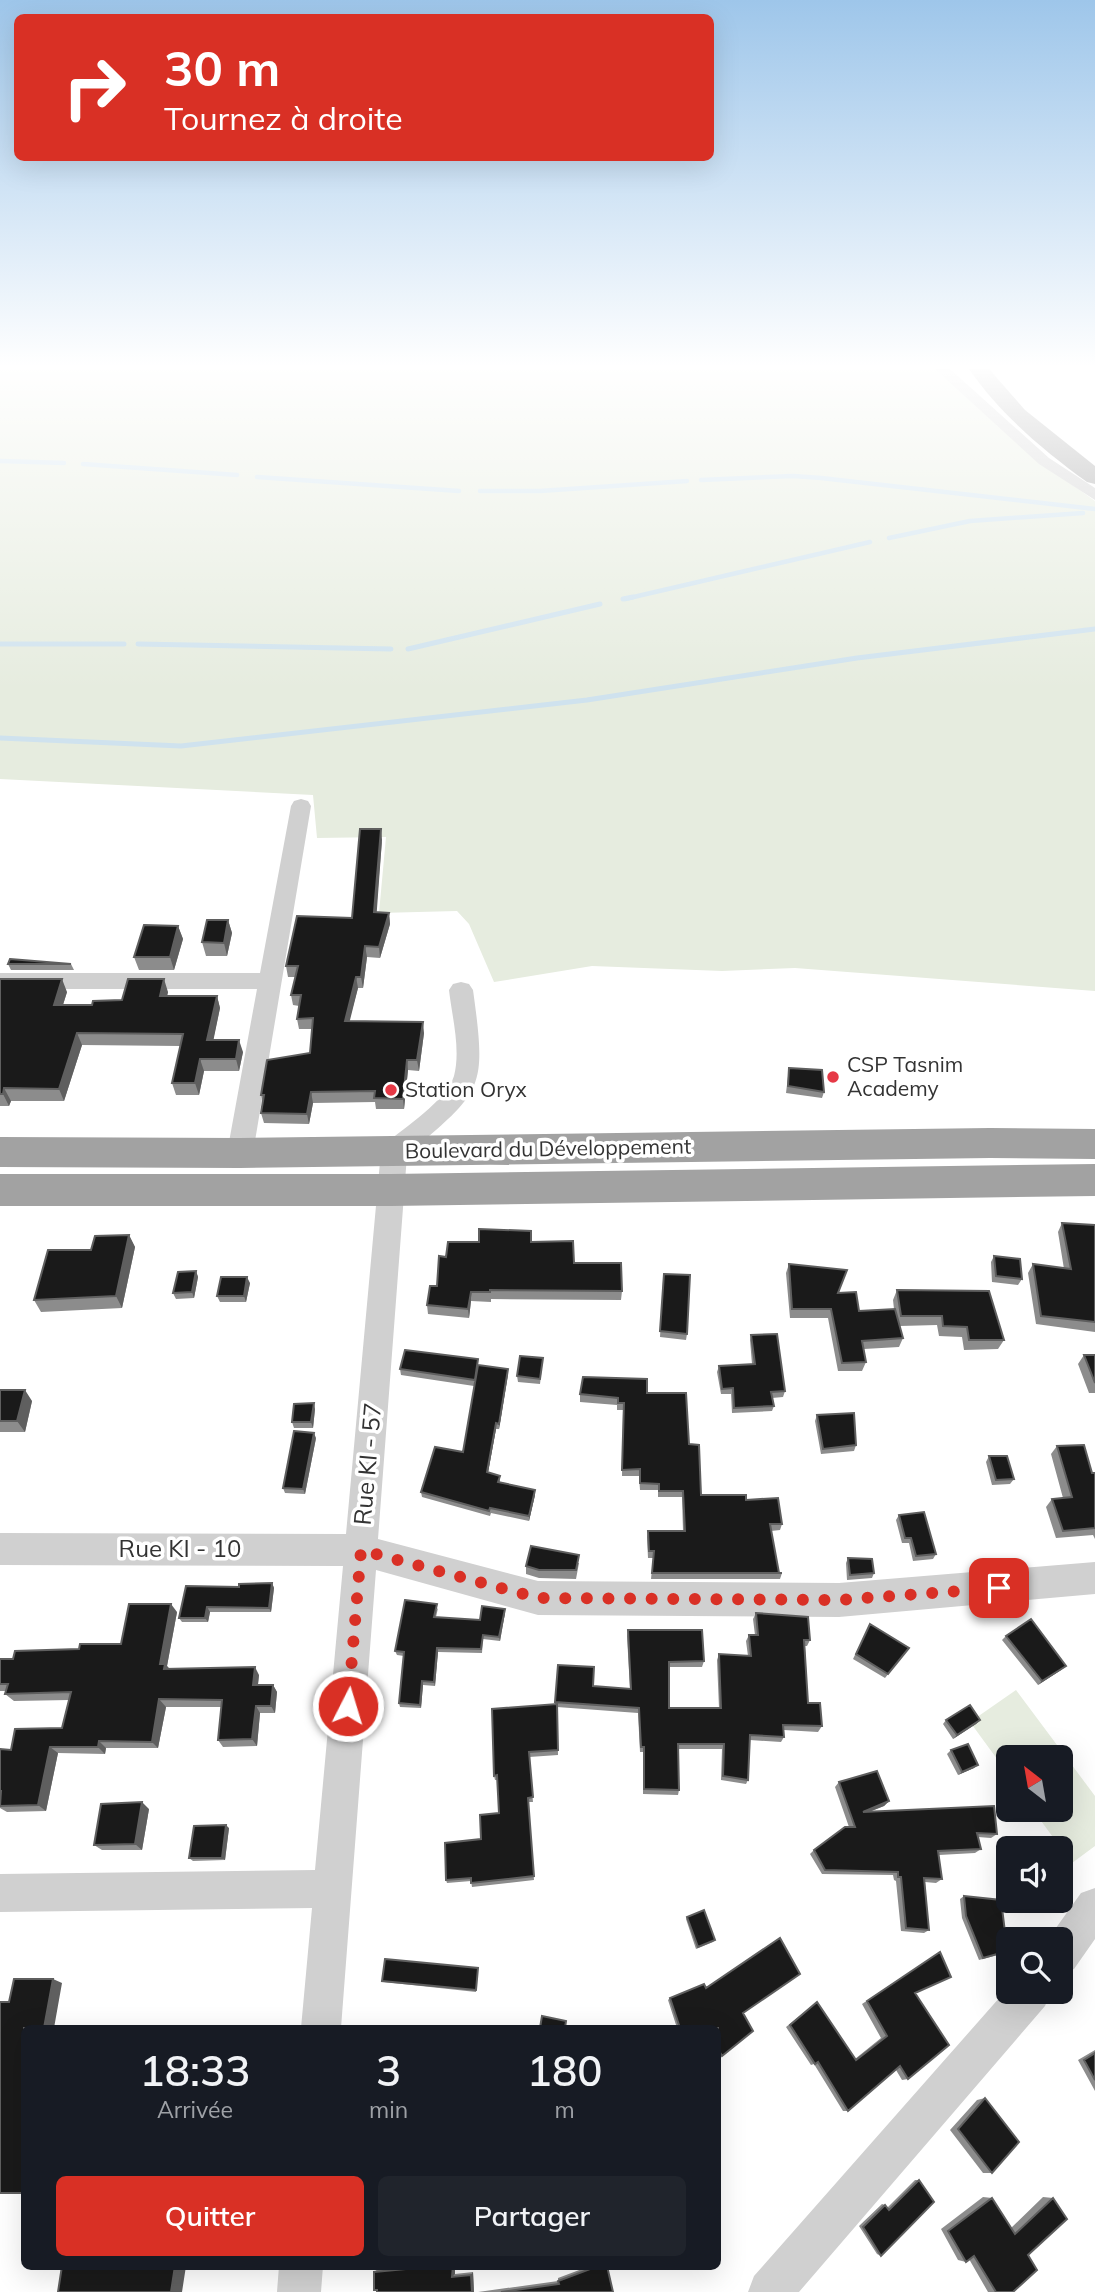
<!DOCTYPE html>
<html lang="fr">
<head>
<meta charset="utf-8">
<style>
  :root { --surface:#171b24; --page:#20242c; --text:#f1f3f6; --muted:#9ea1a6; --accent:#d93025 }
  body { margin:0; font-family:Mulish,sans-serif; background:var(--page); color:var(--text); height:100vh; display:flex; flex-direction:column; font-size:26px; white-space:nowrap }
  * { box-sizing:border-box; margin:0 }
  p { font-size:23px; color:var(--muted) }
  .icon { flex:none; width:38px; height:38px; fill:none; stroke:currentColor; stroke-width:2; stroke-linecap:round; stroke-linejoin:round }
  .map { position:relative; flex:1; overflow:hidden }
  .details { position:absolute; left:21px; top:2025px; width:700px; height:245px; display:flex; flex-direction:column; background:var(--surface); border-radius:10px; box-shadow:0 7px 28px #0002 }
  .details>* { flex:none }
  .top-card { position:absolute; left:14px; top:14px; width:700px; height:147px; border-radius:10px; box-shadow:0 7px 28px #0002; background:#d93025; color:#fff; overflow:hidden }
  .needle { width:46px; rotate:329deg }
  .fabs { position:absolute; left:996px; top:1745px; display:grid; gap:14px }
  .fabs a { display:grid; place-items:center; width:77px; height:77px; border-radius:10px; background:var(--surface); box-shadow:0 7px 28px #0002; font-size:35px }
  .pin { position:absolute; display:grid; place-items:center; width:60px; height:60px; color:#fff; margin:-30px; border-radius:14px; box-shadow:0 4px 10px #0006 }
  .me { position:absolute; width:77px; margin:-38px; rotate:5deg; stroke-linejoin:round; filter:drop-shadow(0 0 5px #0008) }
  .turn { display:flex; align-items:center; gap:24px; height:147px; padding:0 35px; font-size:32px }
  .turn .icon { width:91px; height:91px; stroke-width:2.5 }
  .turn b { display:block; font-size:49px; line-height:60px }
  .eta { display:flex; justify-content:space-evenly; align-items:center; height:119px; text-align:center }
  .eta b { font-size:42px; font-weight:600; line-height:49px }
  .button { display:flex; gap:14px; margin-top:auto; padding:14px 35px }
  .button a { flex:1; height:80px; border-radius:10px; background:var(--accent); color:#fff; font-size:28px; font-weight:600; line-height:80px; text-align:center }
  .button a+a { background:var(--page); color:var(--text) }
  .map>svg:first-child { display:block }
</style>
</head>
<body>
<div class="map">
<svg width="1095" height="2292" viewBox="0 0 1095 2292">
  <rect width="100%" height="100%" fill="#fff"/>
  <path fill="#e6ecdf" d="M0 369H938L1042 463 1095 501V991L795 968 722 971 592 966 494 982 469 924 457 911 379 913 386 837 317 838 313 795 0 779Z
    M1016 1690 1095 1796V1846L1072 1863 1033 1810H1060V1757H1008V1774L970 1722Z"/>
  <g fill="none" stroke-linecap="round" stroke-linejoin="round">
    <path stroke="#cfe2ee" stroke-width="4.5" d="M0 461 64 463
      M83 464 237 475
      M257 477 459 491
      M701 480 793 476 821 478 1095 509
      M480 491H540L687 481
      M889 538 970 521 1083 513
      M625 599 870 542"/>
    <path stroke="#cfe2ee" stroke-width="5" d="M623 599 633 597
      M0 644H124
      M138 644 391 649
      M408 649 600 604
      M0 738 181 746 587 700 857 658 1095 629"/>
    <path fill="#d0d0d0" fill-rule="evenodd" d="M935 369H950L1049 458 1095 488V500L1039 464Z
      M301 799 308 801 311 806 253 1153 249 1160 240 1163 231 1160 227 1153 257 989H0V973H260L291 806 294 801Z
      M461 982 469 984 473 990C487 1091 483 1090 407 1155L378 1539 538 1581 839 1583 1095 1562V1594L839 1617 538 1615 376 1570 341 2028H301L312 1908 0 1912V1874L315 1870 343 1566 0 1565V1533L346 1534 381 1151 385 1144C404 1128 447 1100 454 1076 461 1049 452 1017 449 990L453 984Z
      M1095 1888V1939L1074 1969 1060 1974V1939H1048L1081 1893Z
      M1008 1988V1992H1051L1045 2006 799 2292H748L754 2276Z
      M279 2266H323L321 2292H277Z"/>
    <path fill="#a2a2a2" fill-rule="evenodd" d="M969 369H989L1025 410 1095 466V484L1087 482C1042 449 1001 415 969 369Z
      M990 1128 1095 1129V1159L990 1158 240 1168 0 1167V1137L240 1138Z
      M1095 1164V1196L391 1206H0V1174H391Z"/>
  </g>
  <path fill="#8c8c8c" d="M382 840 376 912 389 913 390 924 380 958 367 957 363 988H358L349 1021 424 1033 419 1071 408 1070 404 1109H376L375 1102 313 1103 309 1124 264 1123 261 1113 263 1102 261 1095 310 1053 312 1029H299L297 1019 299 1006 293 1005 291 995 295 977H288L286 966 352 918Z
    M228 920 232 933 227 956H206L202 942Z
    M178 926 183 939 174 970H139L134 957Z
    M8 964H71L74 970H11Z
    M0 979 67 992 63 1005H92L168 992 167 996H217L220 1008 213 1040 243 1052 239 1071H204L199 1095H176L172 1083 180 1046 82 1045 64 1101H11L9 1106H0Z
    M789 1068 824 1092 822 1098 786 1093Z
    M1062 1223 1095 1225V1332L1036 1324 1028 1273 1033 1264 1064 1269 1058 1232Z
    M129 1235 135 1247 122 1308 41 1312 34 1300 91 1250Z
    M531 1242 574 1263 622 1291 621 1300 491 1299V1302L471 1301 469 1318 428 1314 427 1305 437 1286 446 1257Z
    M994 1256 1022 1279 1018 1285 992 1282 991 1262Z
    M789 1264 839 1293 859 1311 894 1309 893 1300 897 1290 1004 1340 998 1349 964 1350 962 1337 939 1336 937 1325 900 1326 903 1338 899 1347 864 1349 866 1362 862 1371H838L828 1318H790L786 1273Z
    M196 1271 198 1277 194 1298 176 1299 173 1293Z
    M663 1280 687 1334 686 1340 660 1337Z
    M250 1283 246 1302H220L217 1296Z
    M751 1335 785 1391 783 1397 772 1398 774 1406 772 1411 732 1413 731 1394H721L717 1372 719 1366 752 1364 750 1340Z
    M1084 1355H1095V1393H1089L1078 1364Z
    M543 1358 540 1384 518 1382 517 1376Z
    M478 1365 508 1374 499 1429H496L488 1473 500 1476V1482L535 1490V1495L529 1521 491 1513 490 1516 422 1497 421 1492 463 1452 474 1386 401 1375 400 1369Z
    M0 1390 32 1401 25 1432H0Z
    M647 1393 689 1444 701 1495 746 1500 782 1524 780 1530 771 1531 779 1573H782L780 1579H651L653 1558H648L647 1537 648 1531H683L682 1497H658V1490H640L639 1476H622L623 1410H617V1405L580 1402V1394Z
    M315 1409 313 1428H294L292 1422Z
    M817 1415 856 1445 854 1451 821 1454 815 1421Z
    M316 1438 305 1494 285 1493 283 1488Z
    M1057 1446 1092 1473H1095V1539L1093 1535 1056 1538 1046 1507 1052 1499 1063 1498 1051 1454Z
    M989 1456 1014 1479 1010 1484 992 1485 986 1462Z
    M899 1515 936 1554 933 1559 913 1561 909 1543H902L896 1520Z
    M848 1558 874 1573 872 1578 847 1580 846 1563Z
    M579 1563 576 1579 539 1578 526 1574V1566Z
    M272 1583 274 1588 271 1612H210L208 1622H182L179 1618 239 1587Z
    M438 1608 436 1617 480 1620 505 1609V1613L500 1641 483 1639 482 1653 438 1652 435 1686 423 1685 421 1708 400 1707 399 1703 404 1656 397 1655 395 1651Z
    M177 1612 167 1666 170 1669 259 1675 258 1685H273L277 1692 275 1713H260L257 1746 223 1747 218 1740 221 1707H166L158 1748H106L105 1754 58 1753 46 1811 7 1812 0 1808V1749L11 1750 62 1728 69 1700 14 1701 5 1694 6 1691H0V1659H13L121 1644Z
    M756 1613 810 1640 807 1646H805L808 1703 822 1726 818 1732 784 1730V1737L781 1742 750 1740 748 1780 746 1784 721 1780 722 1749H678L679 1790 678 1795 643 1794V1752H640L638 1713 557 1707 558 1755 529 1757 533 1802H528L534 1880 472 1887 471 1881 447 1883 446 1880 481 1839 499 1813 497 1780H495L494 1776 555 1704 558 1665 593 1686 630 1689 627 1636 628 1630 704 1661 702 1667H669V1708H719L717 1660 719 1654 748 1656 746 1641 749 1635H755L753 1619Z
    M870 1624 909 1648 885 1678 853 1659Z
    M1006 1636 1066 1666 1061 1670 1038 1685 1002 1640Z
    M946 1720H980L976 1724 953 1739 943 1724Z
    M951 1750 974 1768 958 1775 947 1754Z
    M839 1782 889 1801 884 1806 871 1811 997 1834 991 1838 978 1837 981 1849 975 1853 939 1855 942 1879 936 1883 925 1882 929 1930 924 1933 901 1931 896 1881 894 1880 893 1875 822 1874 810 1854 814 1850 849 1827 835 1787Z
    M149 1809 142 1850H102L94 1845Z
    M229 1828 225 1860 193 1861 189 1858Z
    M964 1896 1005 1953 979 1960 962 1918 960 1899Z
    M687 1917 715 1940 713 1942 696 1949 686 1919Z
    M940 1952 915 1993 908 2079 902 2080 896 2070 848 2111H843L814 2064 811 2065 786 2027 817 2002 855 2059 881 2038 862 2004Z
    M478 1968 476 1992 384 1982 382 1981Z
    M706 1988 743 2013 722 2056 719 2057 718 2055V2028H677L668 2000 670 1998Z
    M1095 2050V2091L1078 2060Z
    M985 2098 992 2173H983L950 2130 977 2100Z
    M915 2180H919L881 2256 877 2254 859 2226 882 2204 885 2205 887 2208Z
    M983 2197 992 2198 1011 2228 1043 2197 1053 2198 1013 2292H988L969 2259 966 2262 958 2260 941 2229Z
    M405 2266H455V2274L473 2272 474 2292H377L374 2272 378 2269Z
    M590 2266H607L613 2292H478L558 2281V2278Z"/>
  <path fill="#5f5f5f" d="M381 829 382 840 376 922 374 912Z
    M389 913 390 924 380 958 379 947Z
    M228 920 232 933 227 956 224 943Z
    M178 926 183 939 174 970 170 957Z
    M365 946 367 957 363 988 361 977Z
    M356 977 358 988 347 1032 345 1021Z
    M62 979 67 992 59 1017 54 1005Z
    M164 979 168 992 164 1008 160 996Z
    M217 996 220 1008 211 1052 207 1040Z
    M423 1022 424 1033 419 1071 417 1060Z
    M77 1033 82 1045 64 1101 59 1089Z
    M239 1040 243 1052 239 1071 236 1059Z
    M200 1059 204 1071 199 1095 195 1083Z
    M407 1060 408 1070 404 1109 403 1099Z
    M4 1088 11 1101 9 1106 3 1094Z
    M311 1092 313 1103 309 1124 307 1114Z
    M129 1235 135 1247 122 1308 116 1296Z
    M196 1271 198 1277 194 1298 192 1292Z
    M247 1277 250 1283 246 1302 244 1296Z
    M471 1292V1301L469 1318 468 1309Z
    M508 1369V1374L499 1429V1424Z
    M25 1390 32 1401 25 1432 17 1421Z
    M314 1403 315 1409 313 1428 311 1422Z
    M496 1423V1429L487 1478V1472Z
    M314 1433 316 1438 305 1494 303 1489Z
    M535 1490V1495L529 1521V1516Z
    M272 1583 274 1588 271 1612 269 1608Z
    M171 1604 177 1612 167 1666 171 1671 170 1677 160 1664Z
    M207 1607 210 1612 208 1622 205 1618Z
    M505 1609V1613L500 1641 499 1637Z
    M437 1648 438 1652 435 1686 434 1682Z
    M1066 1666 1061 1670 1038 1685 1042 1681Z
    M255 1667 259 1675 257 1692 253 1685Z
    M422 1681 423 1685 421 1708 420 1705Z
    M273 1685 277 1692 275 1713 271 1706Z
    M159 1699 166 1707 158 1748 152 1742Z
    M256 1706 260 1713 257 1746 252 1739Z
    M980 1720 976 1724 953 1739 957 1735Z
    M99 1741 106 1748 105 1754 98 1747Z
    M50 1747 58 1753 46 1811 38 1805Z
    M978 1765 974 1768 958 1775 962 1772Z
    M889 1801 884 1806 859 1816 863 1812Z
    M142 1802 149 1809 142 1850 135 1844Z
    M226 1825 229 1828 225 1860 222 1858Z
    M53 1979 62 1983 54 2028H44Z
    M175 2266H186L182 2292H171Z
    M453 2266H455V2274L452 2277Z
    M473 2272 474 2292H472L471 2275Z"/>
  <path fill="#1a1a1a" stroke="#5f5f5f" stroke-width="2" d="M360 829H381L374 912 389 913 379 947 365 946 361 977H356L345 1021 423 1022 417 1060H407L403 1099 374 1098 375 1091 311 1092 307 1114 261 1113 264 1095H261L267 1060 310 1053 313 1018 297 1019 301 995H291L298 966H286L297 916 352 918Z
    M207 920H228L224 943 202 942Z
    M144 925 178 926 170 957H134Z
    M10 959 71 964H8Z
    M0 979H62L54 1005H92L93 1001 122 1000 128 979H164L160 996H217L207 1040H239L236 1059H200L195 1083H172L183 1034 77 1033 59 1089 4 1088 3 1094H0Z
    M789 1068 822 1070 824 1092 788 1086Z
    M1062 1223 1095 1225V1322L1041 1316 1033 1264 1071 1269Z
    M479 1229 531 1231V1242L573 1241 574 1263H621L622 1291 490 1290V1292H471L468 1309 427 1305 430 1286H437L439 1256 446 1257 448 1242H479Z
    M129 1235 116 1296 34 1300 48 1250H91L95 1236Z
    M994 1256 1020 1259 1022 1279 996 1276Z
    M789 1264 847 1270 838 1293 856 1292 859 1311 895 1309 903 1338 862 1341 866 1362 842 1363 831 1309H792Z
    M196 1271 192 1292 173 1293 178 1272Z
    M664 1274 690 1275 687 1334 660 1331Z
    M221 1277H247L244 1296H217Z
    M897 1290 989 1291 1004 1340H969L967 1327 943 1326 942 1316H901Z
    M777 1334 785 1391 771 1392 774 1406 734 1408 733 1388 722 1389 719 1366 755 1364 751 1335Z
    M405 1350 478 1359 475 1380 400 1369Z
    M1084 1355H1095V1383Z
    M520 1356 543 1358 540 1379 517 1376Z
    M478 1365 508 1369 499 1424 496 1423 487 1472 500 1476 498 1482 535 1490 529 1516 490 1508 489 1511 421 1492 435 1447 463 1452Z
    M583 1377 647 1379V1393H686L689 1444 699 1445 701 1495H746V1500L778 1498 782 1524H770L779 1573H782H652L654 1551H649L648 1531H685L683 1491H659V1484L640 1483V1469L622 1470 624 1403H618V1398L580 1394Z
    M0 1390H25L17 1421H0Z
    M314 1403 311 1422H292L294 1404Z
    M854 1413 856 1445 823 1449 817 1415Z
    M294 1431 314 1433 303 1489 283 1488Z
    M1084 1445 1092 1473H1095V1528L1063 1531 1052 1499 1072 1497 1057 1446Z
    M989 1456H1007L1014 1479 996 1480Z
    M924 1512 936 1554 916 1556 911 1538H905L899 1515Z
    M531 1546 579 1555 576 1570H539L526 1566Z
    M848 1558 872 1559 874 1573 850 1575Z
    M272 1583 269 1608 207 1607 205 1618H179L186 1586 239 1587V1584Z
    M405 1600 437 1604 434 1617 480 1620 482 1606 505 1609 499 1637 483 1635 481 1649 437 1648 434 1682 422 1681 420 1705 399 1703 404 1652 395 1651Z
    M129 1604H171L160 1664H165L164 1669 255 1667 253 1685H273L271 1706H256L252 1739 218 1740 222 1700 159 1699 152 1742 99 1741 98 1747H50L38 1805 0 1806 1 1791H0V1749L11 1750 15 1729 62 1728 71 1692 5 1694 8 1684H0V1659H13L15 1651 79 1649 80 1644H121Z
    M756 1613 808 1617 810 1640H804L808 1703H820L822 1726 783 1725 784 1737 750 1735 748 1780 723 1776 724 1744H678L679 1790 644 1789V1747H641L639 1708 555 1702 558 1665 594 1667 593 1686 631 1689 628 1630H702L704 1661 669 1662V1708H721L719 1654 751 1656 749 1635H758Z
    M1031 1619 1066 1666 1042 1681 1006 1636Z
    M870 1624 909 1648 888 1674 856 1654Z
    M557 1704 558 1750 529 1752 533 1797 528 1798 534 1876 471 1883V1878L446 1880 445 1843 481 1839 480 1815 499 1813 497 1775 494 1776 492 1709Z
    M970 1705 980 1720 957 1735 946 1720Z
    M968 1744 978 1765 962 1772 951 1750Z
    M877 1771 889 1801 863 1812 994 1806 997 1834 977 1833 981 1849 938 1851 942 1879 924 1878 929 1930 906 1928 901 1877H898V1872L825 1870 814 1850 845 1827H855L839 1782Z
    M142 1802 135 1844 94 1845 101 1804Z
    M226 1825 222 1858H189L194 1826Z
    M964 1896 1001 1900 1006 1940 1008 1947V1951L983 1958 966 1916Z
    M704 1910 715 1940 698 1947 687 1917Z
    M780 1938 800 1974 743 2013 753 2031 722 2056 718 2049V2028H680L670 1998 704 1984 706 1988Z
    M940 1952 951 1977 915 1993 949 2045 908 2079 900 2066 848 2111 818 2062 815 2064 790 2025 817 2002 856 2060 887 2036 867 2001Z
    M385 1959 478 1968 476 1990 382 1981Z
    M14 1979H53L44 2028H24V2193H0V2002H9Z
    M542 2016 566 2021 565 2028H540Z
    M1095 2053V2080L1084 2060Z
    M985 2098 1019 2142 992 2173 958 2129Z
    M919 2180 934 2202 881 2256 863 2227 885 2205 889 2210Z
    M992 2198 1015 2234 1053 2198 1067 2219 1028 2255 1037 2270 1013 2292H996L974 2256 966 2262 948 2231Z
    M62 2266H175L171 2292H58Z
    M405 2266H453L452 2277 471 2275 472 2292H377V2290H374V2272L405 2269Z
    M598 2266H607L613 2292H501L559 2284 558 2281Z"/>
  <linearGradient id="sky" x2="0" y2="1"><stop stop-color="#9ec6ea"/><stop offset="0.53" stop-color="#fff"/><stop offset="1" stop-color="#fff" stop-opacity="0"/></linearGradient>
  <rect width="1095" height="690" fill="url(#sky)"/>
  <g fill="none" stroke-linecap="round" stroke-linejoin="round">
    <path stroke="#d93025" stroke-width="12" stroke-dasharray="0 21.6" d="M348 1706 361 1550 538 1598 839 1600 999 1588"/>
  </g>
  <g fill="#e63946" stroke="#fff" stroke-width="2.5">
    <circle cx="833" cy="1077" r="7"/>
    <circle cx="391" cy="1090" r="7"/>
  </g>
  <g text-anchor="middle" stroke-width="7" stroke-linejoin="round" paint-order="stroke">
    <g font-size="21" fill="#333" stroke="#fff" text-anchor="start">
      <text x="847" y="1072">CSP Tasnim<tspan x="847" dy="24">Academy</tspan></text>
      <text x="405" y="1097">Station Oryx</text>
    </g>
    <g font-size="21" fill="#333" stroke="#fff">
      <text transform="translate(548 1149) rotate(-1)" y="7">Boulevard du Développement</text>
    </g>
    <g font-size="24" fill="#333" stroke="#fff">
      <text transform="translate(368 1464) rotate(-85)" y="8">Rue KI - 57</text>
      <text x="180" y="1557">Rue KI - 10</text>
    </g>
  </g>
</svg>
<div class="fabs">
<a><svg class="needle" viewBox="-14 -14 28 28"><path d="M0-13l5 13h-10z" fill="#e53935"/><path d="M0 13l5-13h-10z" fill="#9ea1a6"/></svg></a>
<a><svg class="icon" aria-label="sound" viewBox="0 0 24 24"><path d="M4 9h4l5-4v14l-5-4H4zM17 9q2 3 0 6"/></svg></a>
<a><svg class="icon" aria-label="search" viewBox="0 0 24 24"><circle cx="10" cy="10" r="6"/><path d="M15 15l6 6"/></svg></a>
</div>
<div class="pin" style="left:999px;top:1588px;background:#d93025"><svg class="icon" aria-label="arrive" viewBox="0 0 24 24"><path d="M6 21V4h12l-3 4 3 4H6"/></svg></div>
<svg class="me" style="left:348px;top:1706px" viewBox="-20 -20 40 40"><circle r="17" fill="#d93025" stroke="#fff" stroke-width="3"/><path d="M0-11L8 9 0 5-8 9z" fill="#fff"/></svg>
<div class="top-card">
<div class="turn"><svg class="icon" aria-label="right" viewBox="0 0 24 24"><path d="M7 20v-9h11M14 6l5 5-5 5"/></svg><div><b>30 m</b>Tournez à droite</div></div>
</div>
<section class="details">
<div class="eta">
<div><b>18:33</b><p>Arrivée</p></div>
<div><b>3</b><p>min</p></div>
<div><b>180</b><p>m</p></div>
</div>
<div class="button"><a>Quitter</a><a>Partager</a></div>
</section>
</div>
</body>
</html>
